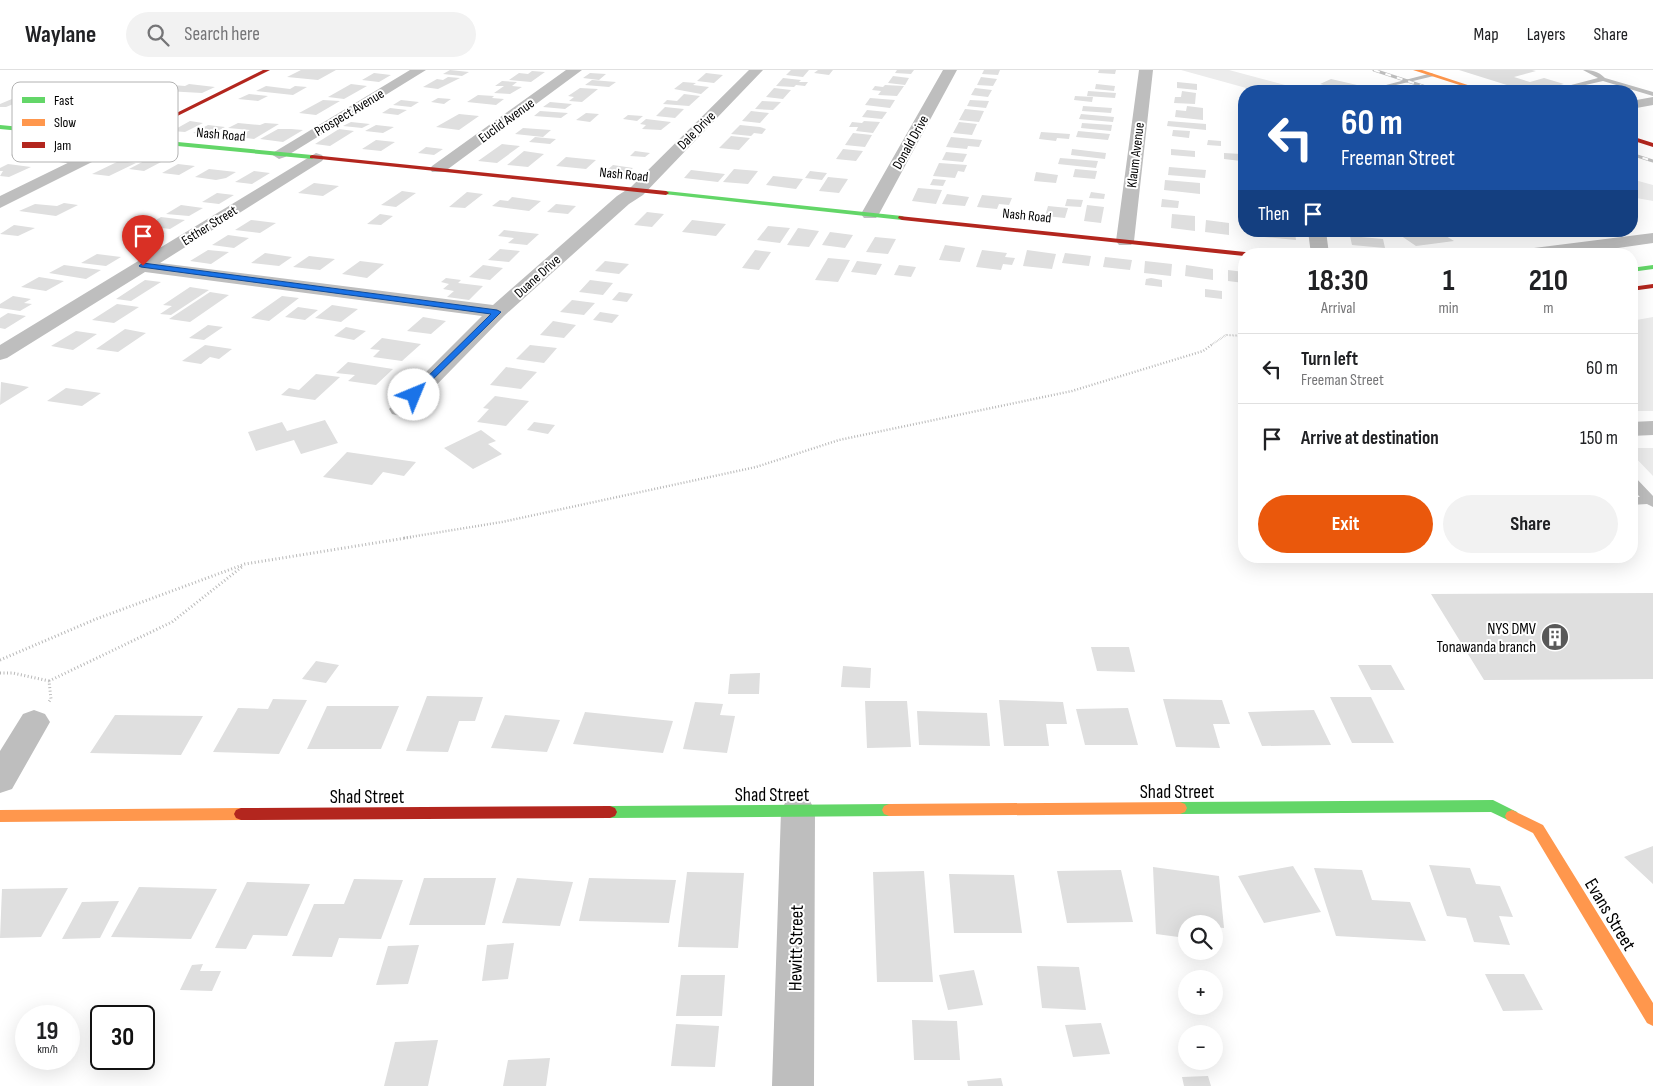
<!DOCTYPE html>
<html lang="en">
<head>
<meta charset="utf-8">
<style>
  :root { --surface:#fff; --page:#f2f2f2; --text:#202124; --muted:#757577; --line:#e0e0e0; --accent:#ea580c }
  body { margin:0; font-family:"Sofia Sans Condensed",sans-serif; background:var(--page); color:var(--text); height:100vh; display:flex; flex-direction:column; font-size:19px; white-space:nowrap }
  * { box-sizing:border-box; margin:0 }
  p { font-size:16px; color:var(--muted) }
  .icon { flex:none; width:28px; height:28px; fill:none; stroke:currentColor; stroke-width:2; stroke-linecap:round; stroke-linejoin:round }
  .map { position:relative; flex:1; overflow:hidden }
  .drawer { position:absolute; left:1238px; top:178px; width:400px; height:315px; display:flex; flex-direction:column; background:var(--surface); border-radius:20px; box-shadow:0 5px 20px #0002 }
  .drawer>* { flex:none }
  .hud { position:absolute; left:1238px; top:15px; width:400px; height:152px; border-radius:20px; box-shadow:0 5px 20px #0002; background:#1a4fa0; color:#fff; overflow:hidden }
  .fabs { position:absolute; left:1178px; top:845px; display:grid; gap:10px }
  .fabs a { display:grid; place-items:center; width:45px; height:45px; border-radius:50%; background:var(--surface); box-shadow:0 5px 20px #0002; font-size:25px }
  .speed { position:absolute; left:15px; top:935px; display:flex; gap:10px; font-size:25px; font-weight:700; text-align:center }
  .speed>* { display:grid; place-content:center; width:65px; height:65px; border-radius:50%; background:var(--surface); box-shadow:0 5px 20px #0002; line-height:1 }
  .speed small { font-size:12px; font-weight:400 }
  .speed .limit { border:2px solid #111; border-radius:8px; background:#fff; color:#111 }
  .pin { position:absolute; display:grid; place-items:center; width:42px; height:42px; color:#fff; margin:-51px -21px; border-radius:50% 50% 50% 0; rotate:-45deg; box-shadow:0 0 5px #0007 }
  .pin .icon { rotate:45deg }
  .me { position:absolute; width:55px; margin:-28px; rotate:45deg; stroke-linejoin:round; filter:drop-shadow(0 0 4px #0008) }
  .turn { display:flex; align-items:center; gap:18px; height:105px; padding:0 20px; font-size:22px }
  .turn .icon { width:65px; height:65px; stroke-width:2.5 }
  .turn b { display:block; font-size:35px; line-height:42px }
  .then { display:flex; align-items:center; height:48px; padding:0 20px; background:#0003; gap:10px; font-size:19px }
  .eta { display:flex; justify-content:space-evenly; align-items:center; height:85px; text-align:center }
  .eta b { font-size:30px; font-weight:700; line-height:35px }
  .cta { display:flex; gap:10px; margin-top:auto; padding:10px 20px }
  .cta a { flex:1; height:58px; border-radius:30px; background:var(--accent); color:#fff; font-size:20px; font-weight:700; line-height:58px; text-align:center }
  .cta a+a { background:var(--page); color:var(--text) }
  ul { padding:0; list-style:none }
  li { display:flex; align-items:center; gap:15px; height:70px; padding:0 20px; border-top:1px solid var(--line) }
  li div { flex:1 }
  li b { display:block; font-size:19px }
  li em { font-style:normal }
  header { display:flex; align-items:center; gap:30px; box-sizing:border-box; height:70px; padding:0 25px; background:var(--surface); border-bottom:1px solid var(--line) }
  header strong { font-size:24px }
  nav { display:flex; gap:28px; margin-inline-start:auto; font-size:18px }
  .search { width:350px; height:45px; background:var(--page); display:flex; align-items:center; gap:12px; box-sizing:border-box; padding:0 18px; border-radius:28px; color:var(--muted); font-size:19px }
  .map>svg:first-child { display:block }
</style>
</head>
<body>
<header>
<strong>Waylane</strong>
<div class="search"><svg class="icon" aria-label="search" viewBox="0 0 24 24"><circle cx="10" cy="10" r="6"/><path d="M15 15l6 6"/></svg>Search here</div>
<nav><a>Map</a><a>Layers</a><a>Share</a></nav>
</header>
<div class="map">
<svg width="1653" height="1016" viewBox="0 0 1653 1016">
  <rect width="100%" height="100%" fill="#fff"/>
  <path fill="#ececec" d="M1181 0H1229L1308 21H1257Z
    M1631 109 1653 115V131L1631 127Z
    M1653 247V341H1631V251Z
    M1653 378V406L1631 383V378Z"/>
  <path fill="#dfdfdf" d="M301 0H336L318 10 287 7Z
    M450 0 469 2 462 6 443 4Z
    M791 0H809L803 7 786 5Z
    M818 0H833L829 5 814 3Z
    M897 0H914L911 4 895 3Z
    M984 0H1000L998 5 982 4Z
    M1099 0H1116L1115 4 1098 3Z
    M1459 0H1532L1536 1 1514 7 1530 12 1544 8 1564 14 1537 21H1526Z
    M532 1 545 2 531 12 509 10 519 3 528 4Z
    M374 3 391 5 379 12 362 10Z
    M590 3 606 4 599 10 583 8Z
    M706 3 723 5 714 13 697 11Z
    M893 6 909 8 905 15 888 13Z
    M448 7 460 8 438 19 423 17 437 9 443 10Z
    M981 7 997 9 993 16 977 15Z
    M783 8 801 10 799 12H808L805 16 796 15 794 17 776 16Z
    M1331 9 1383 21H1323L1331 17 1320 14Z
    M592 10 616 12 609 17 585 15Z
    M502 11 517 12 512 16 522 17 510 24 494 23 504 16H495Z
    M683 12 696 13 693 15 709 17 701 24 674 19Z
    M1177 12 1197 14V20L1177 18Z
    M161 14 185 16 189 14 215 17 202 23 148 20Z
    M351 14 367 16 344 29 328 27Z
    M1096 14 1115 16 1114 21 1095 19Z
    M885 15 904 16 897 26 878 25 881 21 872 20 875 16 883 17Z
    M266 16 290 19 295 16 307 17 293 25 256 21Z
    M580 18 598 19 582 32 569 31 574 27 568 26Z
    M774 18 791 20 783 29 766 27Z
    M975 18 992 20 988 27 971 25Z
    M1088 21 1116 23 1115 28 1087 26Z
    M1182 21 1196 23 1195 34 1174 33 1175 27H1181Z
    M249 24 268 26 258 31 238 29Z
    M684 24 700 26 689 36 663 34 667 30 677 31Z
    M478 25 494 26 492 28 504 29 496 35 467 32Z
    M19 26 31 27 6 37H0V34Z
    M1075 26 1093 27 1092 32 1074 30Z
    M438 28 451 29 444 34 431 32Z
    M870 28 895 30 890 38 865 35Z
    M323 30 340 31 316 45 299 43Z
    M401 30 419 32 411 37 393 35Z
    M970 30 989 31 986 38 967 36Z
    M762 31 781 32 773 40 755 39Z
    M550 32 572 34 565 39 543 37Z
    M1083 36 1112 38 1111 43 1082 41Z
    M1187 36 1203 38V50L1175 47 1176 40 1186 41Z
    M665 37 684 39 675 48 656 46Z
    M390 38 407 40 398 45 382 43Z
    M965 39 984 41 979 52 959 50Z
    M867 40 887 42 882 49 862 47Z
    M540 41 568 43 561 48 534 46Z
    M751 41 769 43 760 53 742 51Z
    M586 43 599 44 590 52 576 50Z
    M459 44 479 46 459 60 436 57Z
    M1081 44 1114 47 1113 52 1079 49Z
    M628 45 643 46 637 51 623 49Z
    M646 49 671 52 661 60 642 59 646 55 640 54Z
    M190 51 203 53 185 62 172 61Z
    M864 51 880 52 873 63 856 61 858 57H849L852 52 862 53Z
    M1168 51 1206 54V60L1167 56Z
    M351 52 370 54 362 58 343 56Z
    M959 52 977 54 972 65 953 63Z
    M238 53 260 55 265 53 279 54 254 69 238 67 250 60 228 58Z
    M1082 53 1112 55 1111 61 1081 58Z
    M208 55 225 57 210 65 193 63Z
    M376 55 394 57 383 63 365 61Z
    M740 55 760 57 766 59 762 64 754 63 751 66 731 64Z
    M523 58 551 60 543 67 515 64Z
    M278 59H291L303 60 283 72 260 69Z
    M339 59 354 61 330 76 315 74Z
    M1173 60 1190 61 1189 68 1172 66Z
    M1078 61 1110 64 1108 70 1076 67Z
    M1041 62 1070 64 1069 69 1057 68 1056 71 1039 69Z
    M853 63 872 65 865 77 845 75Z
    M731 66 750 68 739 80 719 78Z
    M535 67 556 69 550 74 529 72Z
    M951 67 982 70 979 77 968 76 967 79 946 77Z
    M376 70 395 72 381 81 362 79Z
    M1208 70 1221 71V76L1207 75Z
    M502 74 520 76 497 93 478 91Z
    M426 77 443 79 434 85 418 83Z
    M843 79 863 81 856 91 836 89Z
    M1072 79 1106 83 1105 89 1071 85Z
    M1171 79 1195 81V87L1171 85Z
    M524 81 544 84 528 97 507 95Z
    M635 81 650 83 645 87 630 86Z
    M946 82 967 84 963 92 942 90Z
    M1224 83 1241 84V91L1224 89Z
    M566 87 596 90 586 99 556 96Z
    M1060 88 1098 91 1096 98 1058 94Z
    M148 89 163 91 144 101 129 99Z
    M119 91 136 93 109 106 92 104Z
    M939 93 967 95 964 102 958 101 955 108 933 106Z
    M8 94 31 97 9 107 0 106 3 101H0V98Z
    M178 94 195 96 179 105 162 103Z
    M613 95 633 98 626 104 605 102Z
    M1169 97 1206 100 1205 108 1168 105Z
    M209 99 236 102 226 108 216 110 195 107Z
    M734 99 758 101 748 114 723 112Z
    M1075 99 1097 101 1095 109 1073 107Z
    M691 100 725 104 718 112 684 108Z
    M254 101 270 103 252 114 235 112Z
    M810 101 827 103 822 110 805 108Z
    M1036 102 1058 105 1056 113 1034 111Z
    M773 106 803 109 796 119 766 115Z
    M828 107 848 109 839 123 819 121Z
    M933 109 946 110 943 116 930 115Z
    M1165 110 1200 113V124L1164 120Z
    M314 113 339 116 323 126 298 123Z
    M918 118 942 120 936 134 912 131Z
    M402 121 416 123 396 137 381 135Z
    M467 122 483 124 465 138 449 137Z
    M1091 122 1105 124 1104 129 1089 128Z
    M217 123 234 125 219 134 202 132Z
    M947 124 969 127 965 136 942 134Z
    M982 125 1012 128 1009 135 999 134 997 139 977 137Z
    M512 127 541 131 529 141 492 136 500 130 508 131Z
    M1067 129 1083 130 1081 137 1065 136Z
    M1162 129 1179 131 1178 138 1161 137Z
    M64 133 78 135 56 146 19 141 35 134 57 136Z
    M556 134 576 136 568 144 547 142Z
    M181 135 203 138 189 146 166 144Z
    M1087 135 1104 137 1101 153 1084 151Z
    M1048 136 1068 138 1065 148 1045 146Z
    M647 142 664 144 652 157 634 155Z
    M380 144 393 146 381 155 367 154Z
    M1172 144 1195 146V161L1171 158Z
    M161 147 185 150 170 159 146 156Z
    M251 150 276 153 260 163 235 160Z
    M692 150 726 154 716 166 682 162Z
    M1206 150 1229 153V165L1205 162Z
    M14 155 35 158 18 166 0 164Z
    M768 156 790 158 780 173 757 170Z
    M798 158 819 161 809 177 787 175Z
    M139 159 165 163 149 172 123 168Z
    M504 160 539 164 527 175 508 173 514 168 498 166Z
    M1264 161H1295L1296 170 1264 167Z
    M1394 161H1438L1454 171 1416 176Z
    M830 162 853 165 845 178 822 175Z
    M228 165 249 168 234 178 212 175Z
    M1350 166 1383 169 1385 178 1352 175Z
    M875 167 896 169 888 184 866 182Z
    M945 175 965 178 960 192 939 190Z
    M500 179 520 181 509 192 488 190Z
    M208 180 229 182 211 194 190 191Z
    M755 180 771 182 759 200 742 198Z
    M982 180 1007 183 1005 187 1015 188 1012 195 1003 194 1001 200 976 197Z
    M1027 180 1056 184 1052 199 1023 196Z
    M265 183 292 187 279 196 251 193Z
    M1065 183 1091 186 1089 196 1062 193Z
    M97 184 121 187 106 196 81 193Z
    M309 186 335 189 320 200 293 197Z
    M1105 187 1132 190 1130 200 1103 197Z
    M828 188 850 190 838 212 815 210Z
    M360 191 384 194 367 208 342 204Z
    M605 191 629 194 619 204 595 201Z
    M857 191 882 194 876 205 851 202Z
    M1145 191 1172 194 1171 206 1144 203Z
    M64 195 101 200 86 209 49 203Z
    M483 195 503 198 490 210 469 207Z
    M899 195 916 197 911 207 894 205Z
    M1186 195 1213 199V210L1185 206Z
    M1228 200 1244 202V213L1228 211Z
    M39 207 64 211 46 221 21 217Z
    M446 208 461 210 458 213 483 216 469 230 447 227 454 221 443 219 449 214 441 212Z
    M1151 208 1162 210V217L1145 215 1146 209Z
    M145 210 161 212 131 231 116 229Z
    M590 210 613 213 603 225 579 222Z
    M190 217 209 220 171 245 160 244 172 236 163 235Z
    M1205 219 1222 221V229L1205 227Z
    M210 222 229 225 190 252 169 249Z
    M619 222 633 224 627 232 612 230Z
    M13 226 31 229 24 233 32 234 20 241 0 238V234Z
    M282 226 299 228 269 251 251 248Z
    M572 230 595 233 584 245 560 242Z
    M117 234 139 237 114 253 92 250Z
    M332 235 358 239 341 252 315 248Z
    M298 237 318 240 305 250 285 247Z
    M600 242 619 245 612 253 593 250Z
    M8 243 26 246 5 259 0 258V248Z
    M423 247 446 251 431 264 407 261Z
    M553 251 576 255 564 268 540 265Z
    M208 255 223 257 204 270 189 268Z
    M346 257 366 261 354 270 334 266Z
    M125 259 146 263 118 282 96 279Z
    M76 261 97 264 73 280 51 276Z
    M382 268 421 274 402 291 373 287 380 280 370 279Z
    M205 275 232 279 219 289 210 287 201 294 182 291Z
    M530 275 557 278 544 293 516 289Z
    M348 292 393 299 376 315 348 311 355 305 336 303Z
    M506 297 537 302 521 319 490 315Z
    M316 304 340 307 315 330 281 325 289 318 299 320Z
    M1 312 29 317 0 335Z
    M66 318 101 323 82 336 47 331Z
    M495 326 529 331 506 356 477 352 489 339 483 338Z
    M325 350 338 373 301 384 294 370 256 381 248 362 282 352 287 361Z
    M534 352 555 355 548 364 527 360Z
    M481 360 496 371 488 374 502 384 473 399 444 378Z
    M347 382 416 392 404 406 383 402 372 415 323 407Z
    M1653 523V609L1484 610 1431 524Z
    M1091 577H1129L1135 602 1097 601Z
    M316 591 339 595 326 613 302 609Z
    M1358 595H1391L1405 620H1371Z
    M843 596 871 598 870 618 841 617Z
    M760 603 759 624H728L730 604Z
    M427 626 483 627 475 651H459L448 682 406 681Z
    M1330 627H1371L1394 673H1352Z
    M273 629 307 630 279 684 213 682 238 638 268 639Z
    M1163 629 1222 630 1230 654H1213L1220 678 1176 677Z
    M999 630 1063 632 1067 654H1046L1049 676H1004Z
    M865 631H907L911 677 867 678Z
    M695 632 723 634 720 645 735 646 727 683 683 679Z
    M327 636H399L381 679H307Z
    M1128 638 1138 675H1085L1076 639Z
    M1314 640 1331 675 1262 676 1248 642Z
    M917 641 987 643 990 676 919 675Z
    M585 642 673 651 663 683 573 674Z
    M115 645 203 646 181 685 90 683Z
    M505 645 560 650 547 682 491 678Z
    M1653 776V814L1624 787Z
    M1429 795 1470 798 1476 814 1500 816 1513 847 1499 846 1510 875 1474 872 1466 848 1447 846Z
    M1293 796 1321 842 1264 853 1238 806Z
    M1153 797 1219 806 1224 858 1214 857V854H1186V868L1156 864Z
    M1314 798 1362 800 1372 830 1410 832 1426 871 1336 866Z
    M1121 800 1133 852 1067 853 1057 801Z
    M924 801 933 912H877L873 802Z
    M687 802 744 803 738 878 678 877Z
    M949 804 1014 805 1022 863H954Z
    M424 808H496L485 855H409Z
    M517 808 573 812 560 856 502 853Z
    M589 808 676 810 669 853 579 851Z
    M354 809 403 810 381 869 339 868 332 887 292 886 314 834H344Z
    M247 812 310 814 287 866 253 865 246 879 215 878Z
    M139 817 217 819 191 869 111 867Z
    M68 818 41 867 0 868 2 819Z
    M119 831 100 868 62 869 82 832Z
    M514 873 508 909 482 911 487 875Z
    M419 875 408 914 376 915 388 876Z
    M203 894 200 901H221L212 921 180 920 192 895Z
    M1037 896 1079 897 1086 940 1042 938Z
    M974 900 983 935 948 940 939 905Z
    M1485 904H1524L1543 940 1503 941Z
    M681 905H725L722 946H676Z
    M912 950 957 951 960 990H914Z
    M1101 953 1110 984 1073 987 1065 955Z
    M676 954 719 956 715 997 671 996Z
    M438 970 428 1016H384L395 972Z
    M550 988 546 1016H503L508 990Z
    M1208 1006 1211 1016H1184L1182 1007Z
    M1001 1008 1003 1016H968L967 1011Z"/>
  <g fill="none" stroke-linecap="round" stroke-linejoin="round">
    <path stroke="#b9b9b9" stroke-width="2" stroke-dasharray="0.5 1" stroke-linecap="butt" d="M1211 275 1226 265 1244 266"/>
    <path stroke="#b9b9b9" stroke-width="2.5" stroke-dasharray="1 2" stroke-linecap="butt" d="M404 468 502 452 756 397 839 370 1072 321 1203 281 1213 274"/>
    <path stroke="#b9b9b9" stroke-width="3" stroke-dasharray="1 2.5" stroke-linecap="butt" d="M0 590 96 549 245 494 412 467
      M0 603H13L49 611 51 629 48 633
      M49 611 172 552 243 496"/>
    <path fill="#bebebe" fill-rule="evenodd" d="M1583 0C1592 0 1598 1 1605 8L1653 22V26L1603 11 1559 21H1548L1598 8Z
      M1432 3 1434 6 1396 15 1409 21H1400L1386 15Z
      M60 61H63V65L24 84 82 91H85V95L15 87 11 85Z
      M1631 406 1635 407 1653 426V437L1647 434 1631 435V427H1640L1631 418Z"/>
    <path fill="#bebebe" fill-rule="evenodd" d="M410 0H426L285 87 279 89 271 84Z
      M566 0H582L444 102H432L430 99 432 96Z
      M749 0H763L643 125 629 134 504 246 408 344 400 346 392 344 389 339 482 246 145 202 7 288 0 290V275L316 83 322 85 324 88 322 91 160 193 493 235 617 126 631 117Z
      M943 0H957L879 144 876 148H864L861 144Z
      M1139 0H1153L1134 171 1131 175H1119L1116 171Z
      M1653 27V35L1631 39V31Z
      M125 65 130 67 133 70 130 73 0 138V126Z
      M1308 161H1326L1329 184H1311Z
      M1653 163V173L1576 184H1525L1528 180 1534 178Z
      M1653 351V365L1631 366V352Z
      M34 640 45 644 50 652 12 719 0 723V681L23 644Z
      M798 727 810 731 815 741 814 1016H772L781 741 786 731Z"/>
    <path fill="#63d668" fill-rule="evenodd" d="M0 55 312 85 315 87 312 89 0 59Z
      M666 121 902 146 906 148 902 150 664 124 663 123Z
      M1653 195V199L1631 202V198Z
      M1493 730 1517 742 1519 746 1517 750 1512 752 1491 742 1180 744 1175 742 1173 738 1175 734 1180 732Z
      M889 734 894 736 896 740 894 744 889 746 610 748 605 746 603 742 605 738 610 736Z"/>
    <path fill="#ff974d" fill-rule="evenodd" d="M1413 0H1422L1486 21H1478Z
      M1180 732 1185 734 1187 738 1185 742 1180 744 889 746 884 744 882 740 884 736 889 734Z
      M241 738 246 740 248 744 246 748 241 750 0 752V740Z
      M1512 740 1543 755 1653 933V956L1647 953 1533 763 1507 750 1505 746 1507 742Z"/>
    <path fill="#b3261e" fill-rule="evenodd" d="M263 0H270L127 71 122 70Z
      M1631 66 1653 73V77L1631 70Z
      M312 85 666 121 669 123 666 125 310 88V86Z
      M899 146 1245 182 1249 184H1244V186L902 150 898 148Z
      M1653 214V218L1631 221V217Z
      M610 736 615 738 617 742 615 746 610 748 241 750 236 748 234 744 236 740 241 738Z"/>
    <defs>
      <path id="rail" d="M1374 0 1438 21
        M1631 84 1653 91"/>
    </defs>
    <use href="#rail" stroke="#bebebe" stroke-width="3"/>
    <use href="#rail" stroke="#fff" stroke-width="2" stroke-dasharray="6" stroke-linecap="butt"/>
  </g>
  <path fill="#1a73e8" stroke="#114b97" d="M143 193 497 240 501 242 414 328 410 325 411 323 491 244 141 197 139 196Z"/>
  <defs>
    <symbol id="building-disc" viewBox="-11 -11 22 22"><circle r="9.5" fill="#595959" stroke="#fff"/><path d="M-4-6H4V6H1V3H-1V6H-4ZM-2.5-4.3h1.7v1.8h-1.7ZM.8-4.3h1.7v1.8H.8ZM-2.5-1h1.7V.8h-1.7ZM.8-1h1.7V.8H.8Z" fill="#fff"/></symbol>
  </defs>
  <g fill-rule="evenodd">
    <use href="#building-disc" x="1539" y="551" width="32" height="32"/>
  </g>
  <g text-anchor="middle" stroke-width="4" stroke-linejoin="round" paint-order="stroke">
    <g font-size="14" fill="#000" stroke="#fff">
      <text transform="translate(349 42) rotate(-31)" y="5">Prospect Avenue</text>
      <text transform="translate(506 50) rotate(-36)" y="5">Euclid Avenue</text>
      <text transform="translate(696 60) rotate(-45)" y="5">Dale Drive</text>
      <text transform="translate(221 64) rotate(5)" y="5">Nash Road</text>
      <text transform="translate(910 72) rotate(-61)" y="5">Donald Drive</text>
      <text transform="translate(1135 85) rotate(-83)" y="5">Klaum Avenue</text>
      <text transform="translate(624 104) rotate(6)" y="5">Nash Road</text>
      <text transform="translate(1027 145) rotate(6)" y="5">Nash Road</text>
      <text transform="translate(209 155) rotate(-32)" y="5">Esther Street</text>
      <text transform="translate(537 206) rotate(-42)" y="5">Duane Drive</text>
    </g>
    <g font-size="16" fill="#000" stroke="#fff" text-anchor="end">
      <text x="1536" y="564">NYS DMV<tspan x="1536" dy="18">Tonawanda branch</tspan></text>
    </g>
    <g font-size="19" fill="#000" stroke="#fff">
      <text x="1177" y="728">Shad Street</text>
      <text x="772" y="731">Shad Street</text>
      <text x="367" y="733">Shad Street</text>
      <text transform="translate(1611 844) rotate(59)" y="7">Evans Street</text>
      <text transform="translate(795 878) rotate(-89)" y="7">Hewitt Street</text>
    </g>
  </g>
  <rect x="12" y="12" width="166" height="80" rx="8" fill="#fff" stroke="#b2b2b2" stroke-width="1"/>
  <rect x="22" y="27" width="23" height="6" fill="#63d668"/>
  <rect x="22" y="49" width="23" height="7" fill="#ff974d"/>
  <rect x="22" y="72" width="23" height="6" fill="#b3261e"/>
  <g font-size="14" fill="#000">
    <text x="54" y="35">Fast</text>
    <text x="54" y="57">Slow</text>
    <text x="54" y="80">Jam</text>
  </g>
</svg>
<div class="fabs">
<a><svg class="icon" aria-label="search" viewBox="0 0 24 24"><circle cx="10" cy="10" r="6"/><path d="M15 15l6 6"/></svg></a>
<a>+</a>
<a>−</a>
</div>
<div class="speed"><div>19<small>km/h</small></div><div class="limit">30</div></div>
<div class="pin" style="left:143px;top:196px;background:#d93025"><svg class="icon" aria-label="arrive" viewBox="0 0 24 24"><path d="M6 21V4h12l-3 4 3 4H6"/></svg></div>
<svg class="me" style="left:414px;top:325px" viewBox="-20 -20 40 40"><circle r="19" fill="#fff"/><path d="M0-13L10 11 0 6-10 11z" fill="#1a73e8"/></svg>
<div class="hud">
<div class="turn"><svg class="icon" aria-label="left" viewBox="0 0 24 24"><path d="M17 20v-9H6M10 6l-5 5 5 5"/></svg><div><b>60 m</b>Freeman Street</div></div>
<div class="then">Then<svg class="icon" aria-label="arrive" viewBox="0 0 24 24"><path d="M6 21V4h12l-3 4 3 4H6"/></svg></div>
</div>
<section class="drawer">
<div class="eta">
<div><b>18:30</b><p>Arrival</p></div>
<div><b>1</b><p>min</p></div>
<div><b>210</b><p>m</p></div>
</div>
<ul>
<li><svg class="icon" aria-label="left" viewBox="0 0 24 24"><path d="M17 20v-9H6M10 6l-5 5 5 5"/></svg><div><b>Turn left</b><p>Freeman Street</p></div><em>60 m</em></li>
<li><svg class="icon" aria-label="arrive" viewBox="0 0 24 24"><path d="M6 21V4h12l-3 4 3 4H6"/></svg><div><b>Arrive at destination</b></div><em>150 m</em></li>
</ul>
<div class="cta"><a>Exit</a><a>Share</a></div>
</section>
</div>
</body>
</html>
